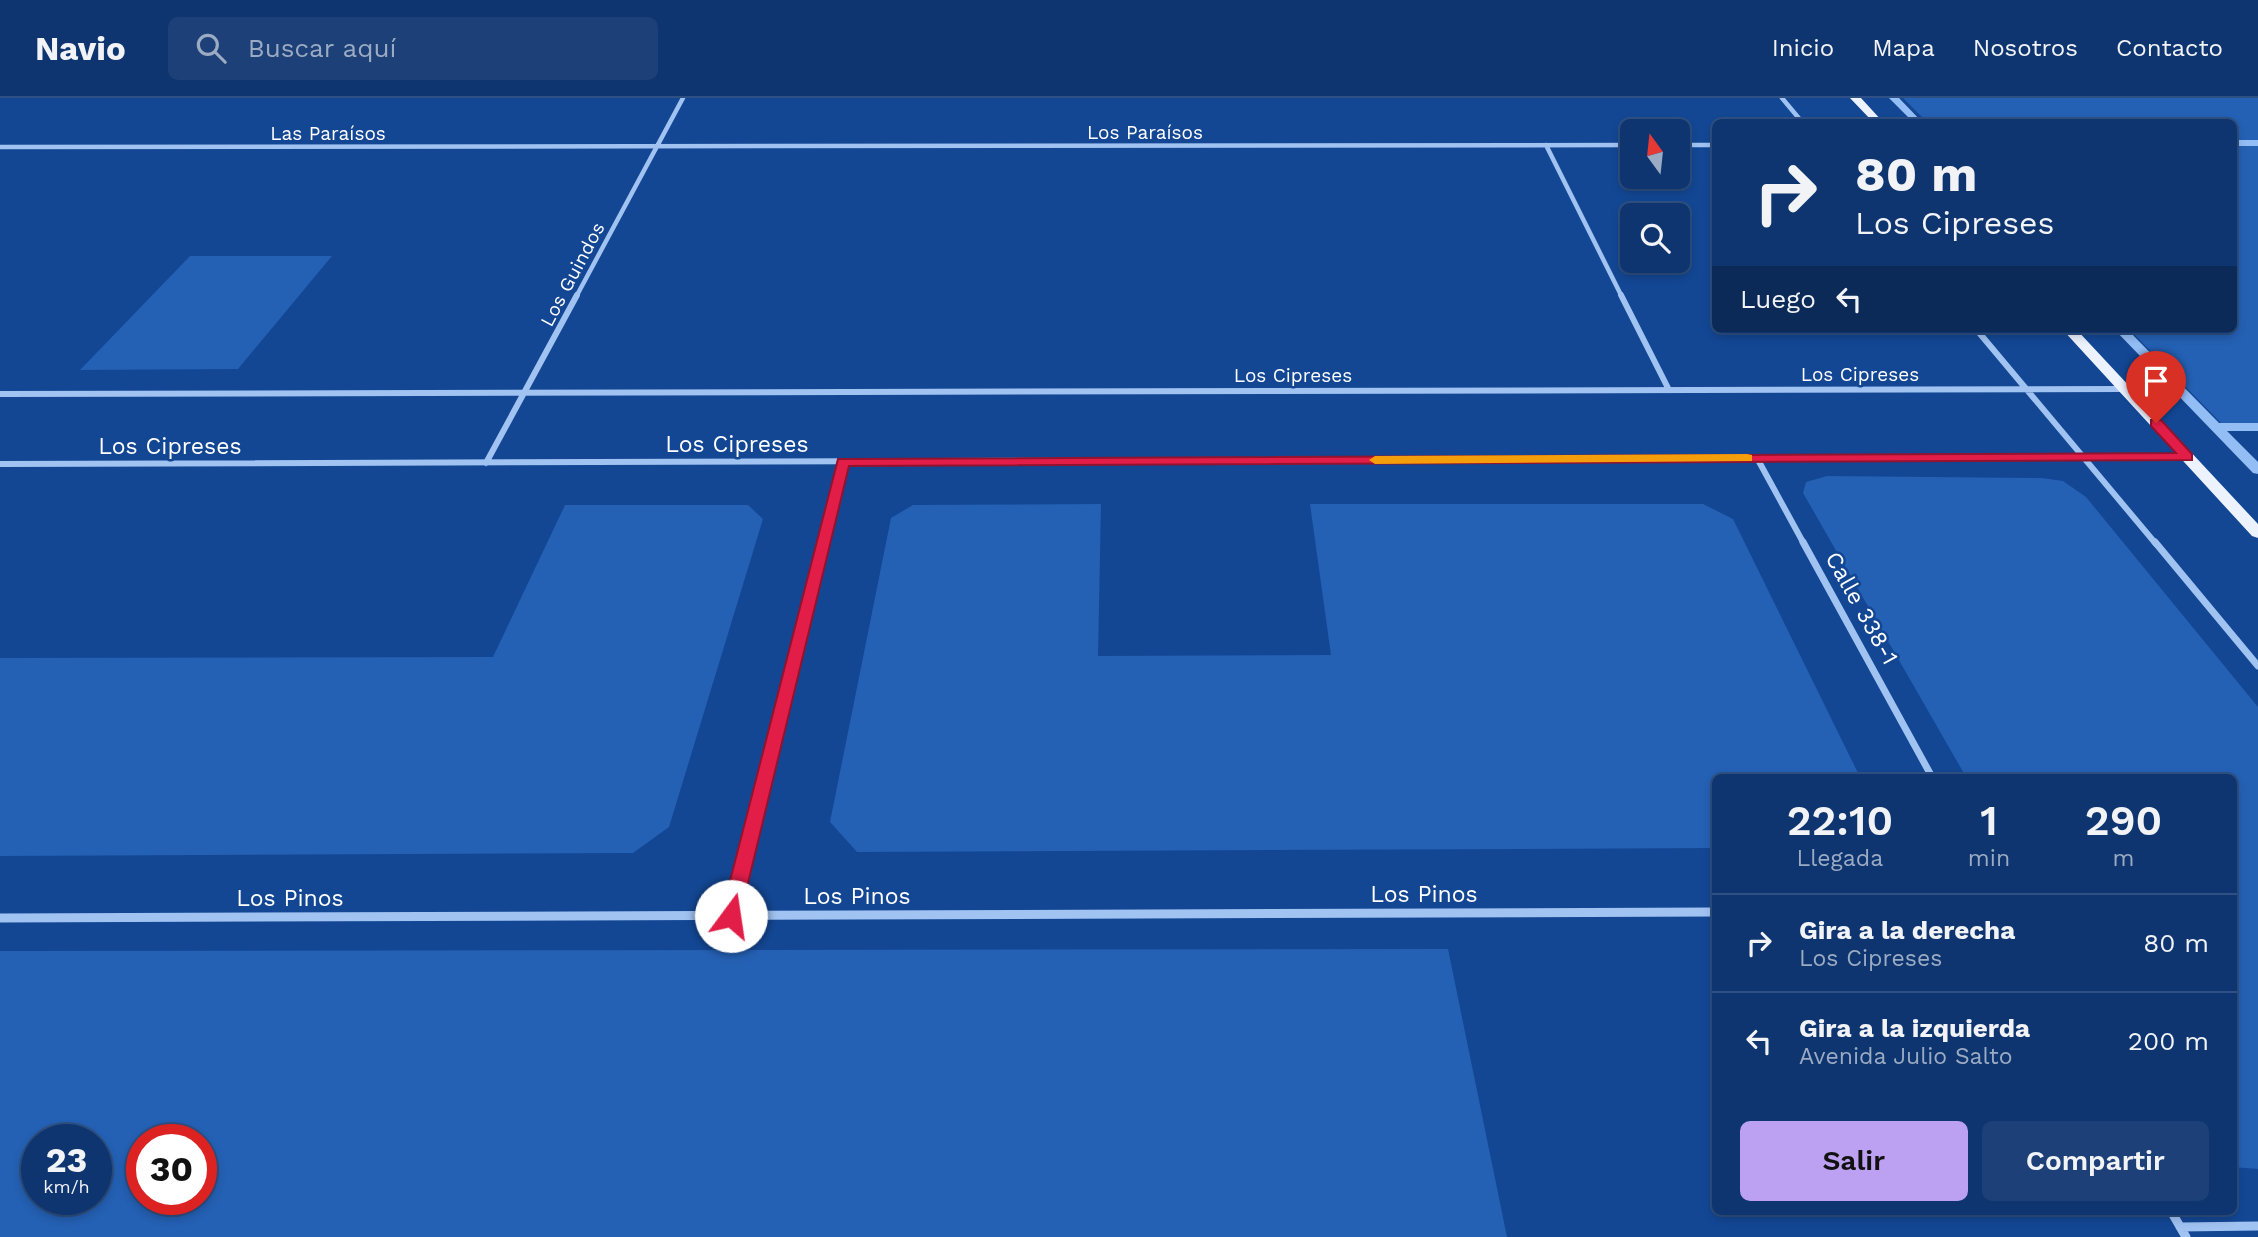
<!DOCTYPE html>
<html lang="es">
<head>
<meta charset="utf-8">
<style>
  :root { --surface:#0e356f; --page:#1c4077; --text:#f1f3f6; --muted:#9babc3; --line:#2e5082; --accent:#bca0f2 }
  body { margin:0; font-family:"Work Sans",sans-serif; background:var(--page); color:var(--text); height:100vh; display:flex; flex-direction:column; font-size:26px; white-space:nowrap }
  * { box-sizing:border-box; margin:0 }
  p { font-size:23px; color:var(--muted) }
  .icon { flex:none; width:38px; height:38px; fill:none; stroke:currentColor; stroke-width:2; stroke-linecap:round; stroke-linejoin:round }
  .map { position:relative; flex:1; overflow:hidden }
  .drawer { position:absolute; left:1712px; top:676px; width:525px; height:441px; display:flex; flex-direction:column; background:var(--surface); border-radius:10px; box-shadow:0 4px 10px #0003,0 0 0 2px var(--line) }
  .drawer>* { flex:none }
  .hud { position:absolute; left:1712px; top:21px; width:525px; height:214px; border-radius:10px; box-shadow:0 4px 10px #0003,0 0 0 2px var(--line); background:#0e356f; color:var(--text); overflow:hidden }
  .needle { width:46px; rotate:345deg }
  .fabs { position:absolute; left:1620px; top:21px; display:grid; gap:14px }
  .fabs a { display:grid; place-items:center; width:70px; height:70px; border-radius:10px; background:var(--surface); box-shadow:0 4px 10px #0003,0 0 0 2px var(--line); font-size:35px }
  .speed { position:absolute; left:21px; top:1026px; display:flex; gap:14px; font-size:35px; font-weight:700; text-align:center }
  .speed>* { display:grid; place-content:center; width:91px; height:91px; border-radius:50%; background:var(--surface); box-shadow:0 4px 10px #0003,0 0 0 2px var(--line); line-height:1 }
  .speed small { font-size:18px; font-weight:400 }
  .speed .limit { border:10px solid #d22; background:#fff; color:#111 }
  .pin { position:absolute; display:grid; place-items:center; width:60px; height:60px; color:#fff; margin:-72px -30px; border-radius:50% 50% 50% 0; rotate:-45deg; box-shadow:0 0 7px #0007 }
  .pin .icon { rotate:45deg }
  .me { position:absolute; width:77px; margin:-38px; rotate:14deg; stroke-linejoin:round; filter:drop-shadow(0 0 5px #0008) }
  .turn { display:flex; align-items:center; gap:24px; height:147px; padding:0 28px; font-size:32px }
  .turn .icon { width:91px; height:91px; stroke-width:2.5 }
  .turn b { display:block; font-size:49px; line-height:60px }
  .then { display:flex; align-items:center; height:66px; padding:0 28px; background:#0003; gap:14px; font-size:26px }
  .eta { display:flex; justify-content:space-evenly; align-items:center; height:119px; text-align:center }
  .eta b { font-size:42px; font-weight:600; line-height:49px }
  .primary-button { display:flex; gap:14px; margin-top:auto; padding:14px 28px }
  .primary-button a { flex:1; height:80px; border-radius:10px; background:var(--accent); color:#111; font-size:28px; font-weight:600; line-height:80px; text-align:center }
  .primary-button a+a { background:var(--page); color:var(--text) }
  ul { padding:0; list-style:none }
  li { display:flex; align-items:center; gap:21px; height:98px; padding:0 28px; border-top:2px solid var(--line) }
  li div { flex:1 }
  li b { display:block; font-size:26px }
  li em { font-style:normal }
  header { display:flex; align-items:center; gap:42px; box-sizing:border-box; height:98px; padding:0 35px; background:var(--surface); border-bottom:2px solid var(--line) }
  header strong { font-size:33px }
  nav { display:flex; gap:38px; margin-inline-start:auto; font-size:24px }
  .search { width:490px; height:63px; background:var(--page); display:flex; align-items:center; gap:18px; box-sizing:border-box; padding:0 24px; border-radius:10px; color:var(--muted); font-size:26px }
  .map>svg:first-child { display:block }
</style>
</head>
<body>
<header>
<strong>Navio</strong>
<div class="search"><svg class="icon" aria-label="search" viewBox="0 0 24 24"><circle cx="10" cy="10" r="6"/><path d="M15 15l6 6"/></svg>Buscar aquí</div>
<nav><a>Inicio</a><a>Mapa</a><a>Nosotros</a><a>Contacto</a></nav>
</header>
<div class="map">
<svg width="2258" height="1139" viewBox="0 0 2258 1139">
  <rect width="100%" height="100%" fill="#134794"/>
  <path fill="#2460b3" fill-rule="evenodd" d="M1903 0H2258V326H2222L2129 231H2233V24H1927Z
    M190 158H332L238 271 80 272Z
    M1827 378 2042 380 2063 383 2086 399 2258 609V1071L2233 1069V679H1966L1803 395 1806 384Z
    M1101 406 1098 558 1331 557 1310 406H1703L1733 421 1860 679H1715V750L857 754 830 724 891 420 913 407Z
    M565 407H748L763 421 669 729 633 755 0 758V560L493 559Z
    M1448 851 1507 1139H0V853ZM37 1041H96V1101H37ZM142 1041H201V1101H142Z"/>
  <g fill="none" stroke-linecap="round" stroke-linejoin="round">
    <path fill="#93bdf5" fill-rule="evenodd" d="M1889 0H1899L1922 24H1913Z
      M2233 42H2258V48H2233Z
      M2114 231H2127L2219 325H2258V333H2227L2258 364V376L2253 375Z"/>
    <path stroke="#a1c3f2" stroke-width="4.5" d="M1782 0 1802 24
      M1546 47 1622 199
      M1678 47H1715
      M0 49 1633 47
      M576 199 683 0"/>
    <path stroke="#a1c3f2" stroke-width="6" d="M1621 197 1669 292
      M1976 231 2156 446
      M0 296 2124 291
      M1757 360 1804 446
      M486 365 577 197
      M0 366 2187 359
      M823 446 843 363"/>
    <path stroke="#a1c3f2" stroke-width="7" d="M1803 444 1932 679
      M2155 444 2258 568
      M747 755 823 444"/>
    <path stroke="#a1c3f2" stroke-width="9" d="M731 818 747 753
      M0 820 1715 814
      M2171 1113 2186 1139
      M2180 1129 2258 1128"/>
    <path fill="#ecf3ff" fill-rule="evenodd" d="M1850 0H1861L1883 24H1873Z
      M2062 231H2076L2258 426V440L2252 438Z"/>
  </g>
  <path fill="#e11d48" stroke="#92132f" stroke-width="2" d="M2151 322H2161L2192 356V362L849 368 740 818 737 823H724L721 818 838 361 2176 355 2151 328Z"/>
  <path fill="#f59e0b" d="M1747 356 1752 357V363L1375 366 1369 362 1375 358Z"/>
  <g text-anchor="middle" stroke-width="5" stroke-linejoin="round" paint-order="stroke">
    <g font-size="19" fill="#fff" stroke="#134794">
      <text x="1145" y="41">Los Paraísos</text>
      <text x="328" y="42">Las Paraísos</text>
      <text transform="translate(572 176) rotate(-62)" y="7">Los Guindos</text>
      <text x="1860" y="283">Los Cipreses</text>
      <text x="1293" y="284">Los Cipreses</text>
    </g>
    <g font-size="23" fill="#fff" stroke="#134794">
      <text x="737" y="354">Los Cipreses</text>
      <text x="170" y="356">Los Cipreses</text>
      <text transform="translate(1862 510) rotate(61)" y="8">Calle 338-1</text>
      <text x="1424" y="804">Los Pinos</text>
      <text x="857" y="806">Los Pinos</text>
      <text x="290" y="808">Los Pinos</text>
    </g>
  </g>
</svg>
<div class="fabs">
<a><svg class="needle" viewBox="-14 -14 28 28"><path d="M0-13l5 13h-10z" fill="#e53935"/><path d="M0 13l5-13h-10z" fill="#9babc3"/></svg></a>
<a><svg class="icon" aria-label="search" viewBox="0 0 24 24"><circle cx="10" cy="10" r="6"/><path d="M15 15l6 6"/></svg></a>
</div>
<div class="speed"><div>23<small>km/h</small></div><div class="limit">30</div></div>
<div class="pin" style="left:2156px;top:325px;background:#d93025"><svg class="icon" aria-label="arrive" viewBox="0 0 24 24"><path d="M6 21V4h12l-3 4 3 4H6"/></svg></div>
<svg class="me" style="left:731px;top:818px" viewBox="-20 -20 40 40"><circle r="19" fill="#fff"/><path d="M0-13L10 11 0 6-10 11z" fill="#e11d48"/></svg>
<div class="hud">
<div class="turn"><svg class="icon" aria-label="right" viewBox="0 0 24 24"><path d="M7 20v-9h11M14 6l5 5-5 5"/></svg><div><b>80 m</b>Los Cipreses</div></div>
<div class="then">Luego<svg class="icon" aria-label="left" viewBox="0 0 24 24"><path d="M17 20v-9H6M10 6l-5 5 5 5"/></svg></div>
</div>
<section class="drawer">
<div class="eta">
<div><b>22:10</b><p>Llegada</p></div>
<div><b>1</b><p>min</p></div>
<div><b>290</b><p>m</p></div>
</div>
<ul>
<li><svg class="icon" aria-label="right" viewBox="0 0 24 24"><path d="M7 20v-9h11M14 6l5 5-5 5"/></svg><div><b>Gira a la derecha</b><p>Los Cipreses</p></div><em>80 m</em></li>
<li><svg class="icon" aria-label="left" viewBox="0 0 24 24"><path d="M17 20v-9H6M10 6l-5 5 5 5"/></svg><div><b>Gira a la izquierda</b><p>Avenida Julio Salto</p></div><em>200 m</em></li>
</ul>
<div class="primary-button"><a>Salir</a><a>Compartir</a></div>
</section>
</div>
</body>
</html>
